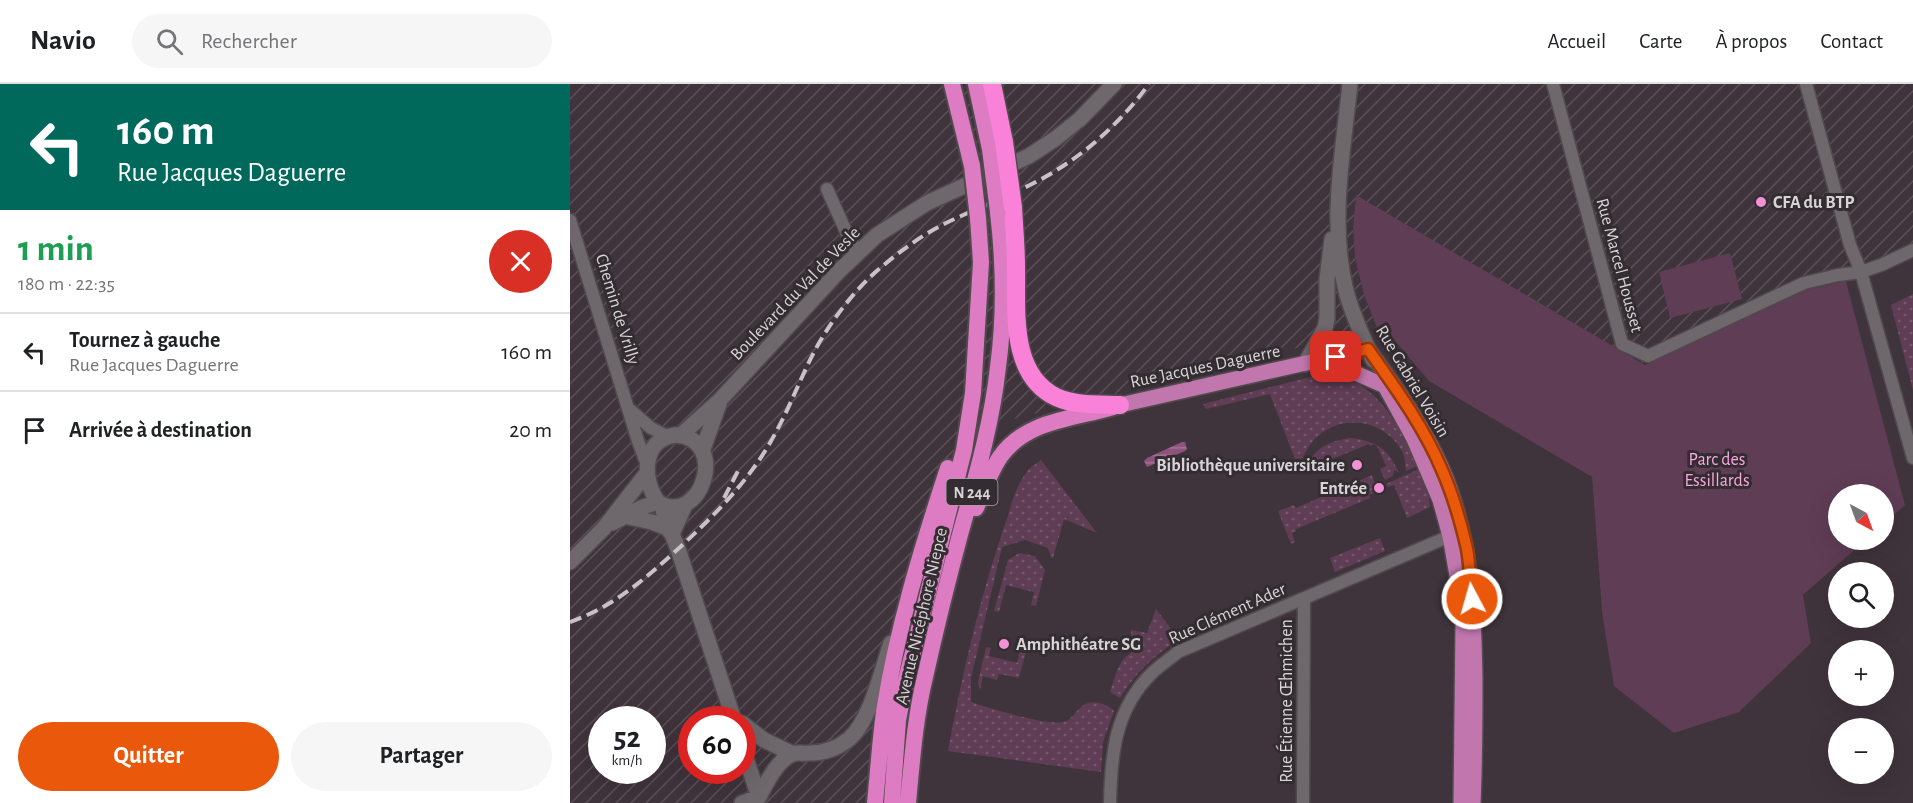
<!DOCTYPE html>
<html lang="fr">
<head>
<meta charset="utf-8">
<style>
  :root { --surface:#fff; --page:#f6f6f6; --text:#202124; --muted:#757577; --line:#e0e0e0; --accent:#ea580c }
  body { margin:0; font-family:"Alegreya Sans",sans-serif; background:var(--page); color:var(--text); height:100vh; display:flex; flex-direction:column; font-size:22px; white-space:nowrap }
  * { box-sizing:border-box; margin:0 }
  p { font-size:20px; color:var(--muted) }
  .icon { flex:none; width:33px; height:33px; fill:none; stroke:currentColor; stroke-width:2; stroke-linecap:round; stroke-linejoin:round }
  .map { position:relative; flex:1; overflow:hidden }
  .panel { display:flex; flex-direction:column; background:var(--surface); width:570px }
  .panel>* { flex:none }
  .guide { background:#00695c; color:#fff; overflow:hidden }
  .needle { width:39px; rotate:139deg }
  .fabs { position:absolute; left:1258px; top:400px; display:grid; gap:12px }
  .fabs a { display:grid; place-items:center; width:66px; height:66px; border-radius:50%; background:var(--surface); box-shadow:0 6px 24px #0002; font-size:30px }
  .speed { position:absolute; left:18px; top:622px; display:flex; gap:12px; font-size:30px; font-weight:700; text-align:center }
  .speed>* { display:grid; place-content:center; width:78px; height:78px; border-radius:50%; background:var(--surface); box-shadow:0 6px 24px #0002; line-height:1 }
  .speed small { font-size:15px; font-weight:400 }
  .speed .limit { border:9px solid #d22; background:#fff; color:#111 }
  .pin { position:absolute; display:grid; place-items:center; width:51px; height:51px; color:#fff; margin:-26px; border-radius:12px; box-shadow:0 3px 9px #0006 }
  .me { position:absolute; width:66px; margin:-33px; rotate:354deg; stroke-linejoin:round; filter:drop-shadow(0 0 4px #0008) }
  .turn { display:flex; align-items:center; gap:21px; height:126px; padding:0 18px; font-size:27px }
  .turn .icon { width:78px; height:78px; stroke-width:2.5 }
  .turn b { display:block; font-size:42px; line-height:51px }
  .round { display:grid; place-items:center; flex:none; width:63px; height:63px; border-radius:32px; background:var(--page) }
  .headline { display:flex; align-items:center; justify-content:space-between; height:102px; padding:0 18px }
  h1 { font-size:36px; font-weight:600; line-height:45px; color:#1e9e55 }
  .action { display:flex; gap:12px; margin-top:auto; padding:12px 18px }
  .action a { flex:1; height:69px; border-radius:36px; background:var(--accent); color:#fff; font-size:24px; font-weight:600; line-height:69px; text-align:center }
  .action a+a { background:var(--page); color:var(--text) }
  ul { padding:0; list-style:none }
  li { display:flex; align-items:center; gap:18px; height:78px; padding:0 18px; border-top:2px solid var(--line) }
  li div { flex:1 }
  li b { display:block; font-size:22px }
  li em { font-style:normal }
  header { display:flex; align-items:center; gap:36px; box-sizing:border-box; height:84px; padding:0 30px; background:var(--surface); border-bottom:2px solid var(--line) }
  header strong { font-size:28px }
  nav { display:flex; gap:33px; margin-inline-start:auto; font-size:21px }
  .search { width:420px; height:54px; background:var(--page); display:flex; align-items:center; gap:15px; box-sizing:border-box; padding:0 21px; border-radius:33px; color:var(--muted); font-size:22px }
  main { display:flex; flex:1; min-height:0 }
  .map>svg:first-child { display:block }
</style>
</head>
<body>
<header>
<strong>Navio</strong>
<div class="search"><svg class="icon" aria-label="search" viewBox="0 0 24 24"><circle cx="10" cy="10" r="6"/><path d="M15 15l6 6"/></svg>Rechercher</div>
<nav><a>Accueil</a><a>Carte</a><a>À propos</a><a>Contact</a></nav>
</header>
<main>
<section class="panel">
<div class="guide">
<div class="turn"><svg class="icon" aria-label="left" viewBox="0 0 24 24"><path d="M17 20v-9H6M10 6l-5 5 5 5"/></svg><div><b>160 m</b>Rue Jacques Daguerre</div></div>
</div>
<div class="headline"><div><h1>1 min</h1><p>180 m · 22:35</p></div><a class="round" style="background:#d93025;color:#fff"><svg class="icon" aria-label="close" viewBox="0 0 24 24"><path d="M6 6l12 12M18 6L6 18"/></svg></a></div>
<ul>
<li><svg class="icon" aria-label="left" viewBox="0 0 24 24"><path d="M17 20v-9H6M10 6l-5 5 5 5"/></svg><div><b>Tournez à gauche</b><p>Rue Jacques Daguerre</p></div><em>160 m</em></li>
<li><svg class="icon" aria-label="arrive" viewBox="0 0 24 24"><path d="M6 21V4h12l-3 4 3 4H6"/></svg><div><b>Arrivée à destination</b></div><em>20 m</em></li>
</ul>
<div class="action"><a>Quitter</a><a>Partager</a></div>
</section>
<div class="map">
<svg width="1343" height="719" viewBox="0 0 1343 719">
  <defs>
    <pattern id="industrial-furrows" width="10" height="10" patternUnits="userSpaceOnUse" patternTransform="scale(1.5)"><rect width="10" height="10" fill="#40343c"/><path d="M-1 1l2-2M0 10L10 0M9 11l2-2" fill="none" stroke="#5b5057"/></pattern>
    <pattern id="grass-dots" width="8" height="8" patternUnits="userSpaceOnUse" patternTransform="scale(1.5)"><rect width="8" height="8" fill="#5f3d55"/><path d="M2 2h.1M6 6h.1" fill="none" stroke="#75586d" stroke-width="1.8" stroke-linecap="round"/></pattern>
    <pattern id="water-rules" width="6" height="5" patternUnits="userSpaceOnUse" patternTransform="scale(1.5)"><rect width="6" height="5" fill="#8e537d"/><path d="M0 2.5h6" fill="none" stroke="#a27395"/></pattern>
  </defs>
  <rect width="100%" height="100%" fill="#332d31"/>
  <path fill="#40343c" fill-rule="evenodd" d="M1343 161V719H332L343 607 407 344 807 244 824 256 859 297 1022 393 1032 528 1241 559 1233 511 1296 456H1314V440L1335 421 1276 197ZM1269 489H1314V534H1269ZM1269 567H1314V612H1269ZM1269 645H1314V690H1269Z"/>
  <path fill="url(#industrial-furrows)" fill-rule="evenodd" d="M0 0H1343V161L1276 197 1236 206 1075 281 786 112 783 144 785 174 794 211 807 244 408 344 343 607 332 719H0ZM32 636H82V687H32ZM122 636H172V687H122Z"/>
  <path fill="url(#grass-dots)" d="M1343 210V306L1321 221Z
    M745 292C755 293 767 293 778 296 811 306 835 351 847 382L836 387C835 381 835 374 833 369 817 337 775 328 748 352 738 360 734 372 728 383L700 310 636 325 633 320Z
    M780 354C806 357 818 364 829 389L824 386 823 392 815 396 810 385 816 382 806 360 800 362 799 360 735 386C742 365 759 357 780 354Z
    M471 376 527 449 494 435 483 474 481 473 478 464 455 456 432 463 401 594V618C419 624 477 642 493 638 503 636 505 626 514 621 523 615 537 620 544 627L533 658 531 688 378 667C392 590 409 517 434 443 441 425 444 403 457 388 460 383 466 380 471 376Z
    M849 385 858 407 860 423 837 434 824 401 817 403 816 400Z
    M802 391 808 408 799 411 800 414 726 445V447L722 449 725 458 721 460 708 427 724 421 726 424Z
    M810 454 815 467 765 488 760 474Z
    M449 469 465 472 475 486 466 522 461 521 464 508 436 501 429 528 424 527 438 476Z
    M586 525 609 555C585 571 565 589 550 614L540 608C546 592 547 577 562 568L561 546 577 549Z
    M453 554 459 556 449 594 429 590 427 596 413 592 410 606 408 598 416 563 421 564 419 572 447 579Z"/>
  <path fill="#5f3d55" d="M786 111 1075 281 1236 206 1276 197 1335 421 1314 440V411H1269V456H1296L1233 511 1241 559 1169 628 1104 649 1044 602 1032 528 1022 393 859 297 824 256 807 244 794 211 785 174 783 144Z
    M1160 169 1172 215 1100 234 1089 188Z"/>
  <path fill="url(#water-rules)" d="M612 358H615L617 365 615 367 577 383 574 377 577 374Z"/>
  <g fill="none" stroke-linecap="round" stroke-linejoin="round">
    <defs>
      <path id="minor" d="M983 0 1052 260 1078 272 1234 199 1268 191 1291 188 1311 181 1343 166
        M1236 0 1280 161 1291 188 1343 374
        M257 105 278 152 288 168
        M0 136 68 357 77 381
        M59 325 81 344 97 352
        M540 719C541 670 545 625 582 589 590 581 600 575 608 568L880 452
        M733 719 734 514"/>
      <path id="tertiary" d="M780 0C773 68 759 139 776 207 782 230 793 254 803 276
        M735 280 755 244 757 235V195L762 155
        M105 351C161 354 131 445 88 418 72 396 71 356 105 351Z
        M111 351 150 316 269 187 307 151 357 119 459 72 485 55 510 35 544 0
        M133 365 149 320
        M92 421 97 444 102 450 108 465 164 636
        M54 432 82 438 97 444
        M42 439 73 423 88 418
        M102 450 115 421
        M0 478 34 444 76 390
        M172 639 194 656 223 670
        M172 663 189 713
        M189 713C197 698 206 678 222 670 227 668 235 670 240 669 254 669 268 664 279 655 300 638 312 585 321 559
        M172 719 189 713"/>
      <path id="primary" d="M750 277 781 287 815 302 844 355 870 416 880 452 889 503 893 539 891 719
        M550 321 798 265C825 303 854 343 872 385 901 452 904 524 905 596 905 637 905 678 903 719"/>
      <path id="trunk" d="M382 0 402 82
        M406 0 420 65
        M406 424C413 407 420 388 430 373 456 336 503 335 543 323
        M305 719C308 689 310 658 314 628 327 544 352 464 378 384
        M322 719 328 636 335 600 394 366 403 309 411 178 408 134
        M338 719C342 677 345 634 355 593 366 544 378 495 391 447 406 393 422 339 428 283 435 232 434 180 428 128"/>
      <path id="motorway" d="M422 0 434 58
        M443 123C444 143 446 163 446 183 447 226 439 290 486 313 506 322 529 320 550 321"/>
    </defs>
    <use href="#minor" stroke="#504a4e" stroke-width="15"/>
    <use href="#tertiary" stroke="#504a4e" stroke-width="18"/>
    <use href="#primary" stroke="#504a4e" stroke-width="18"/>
    <use href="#trunk" stroke="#504a4e" stroke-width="20"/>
    <use href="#motorway" stroke="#504a4e" stroke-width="21"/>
    <use href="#minor" stroke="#6e676c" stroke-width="12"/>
    <use href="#tertiary" stroke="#6e676c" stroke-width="15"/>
    <use href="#primary" stroke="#c177ad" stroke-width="15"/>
    <use href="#trunk" stroke="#dd7cc2" stroke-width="16"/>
    <use href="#motorway" stroke="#f982d8" stroke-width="18"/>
    <path stroke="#c7c2c5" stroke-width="4" stroke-dasharray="12 6" stroke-linecap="butt" d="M154 414 169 385
      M0 538C43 523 75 495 108 465 146 430 182 394 206 348 222 319 233 287 249 259 263 235 280 213 299 194 322 173 348 153 376 139 409 123 443 111 475 93 516 70 551 38 579 0"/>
    <defs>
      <path id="trunk-bridge" d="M420 65 428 128
        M402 82 408 134"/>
      <path id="motorway-bridge" d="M434 58 443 123"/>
    </defs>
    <use href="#trunk-bridge" stroke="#504a4e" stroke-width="20" stroke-linecap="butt"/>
    <use href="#motorway-bridge" stroke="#504a4e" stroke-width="21" stroke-linecap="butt"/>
    <use href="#trunk-bridge" stroke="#dd7cc2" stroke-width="16"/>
    <use href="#motorway-bridge" stroke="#f982d8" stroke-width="18"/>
  </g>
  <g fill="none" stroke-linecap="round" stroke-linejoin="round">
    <defs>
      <path id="route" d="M766 273 798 265C825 303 854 343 872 386 883 411 891 439 897 465 900 481 900 499 902 515"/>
    </defs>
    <use href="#route" stroke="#983908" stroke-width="15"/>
    <use href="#route" stroke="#ea580c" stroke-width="10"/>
  </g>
  <g fill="#f391d6" stroke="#332d31" stroke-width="2">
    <circle cx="1191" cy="118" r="6"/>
    <circle cx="787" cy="381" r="6"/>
    <circle cx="809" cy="404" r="6"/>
    <circle cx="434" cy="560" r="6"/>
  </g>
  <g text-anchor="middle" stroke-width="6" stroke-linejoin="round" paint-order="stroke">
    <rect fill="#332d31" stroke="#a6a1a4" stroke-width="1.5" x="376.5" y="395" width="51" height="26" rx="4.5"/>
    <g font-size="16" font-weight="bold" fill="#d8d3d6">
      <text x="402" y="414">N 244</text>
    </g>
    <g font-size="18" font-weight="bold" fill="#d8d3d6" stroke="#332d31" text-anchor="start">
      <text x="1203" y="124">CFA du BTP</text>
      <text x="775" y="387" text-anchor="end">Bibliothèque universitaire</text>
      <text x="797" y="410" text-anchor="end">Entrée</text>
      <text x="446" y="566">Amphithéatre SG</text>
    </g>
    <g font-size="18" fill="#d8d3d6" stroke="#332d31">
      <text transform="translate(1050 181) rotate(75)" y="6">Rue Marcel Housset</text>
      <text transform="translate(225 209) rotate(-46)" y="6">Boulevard du Val de Vesle</text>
      <text transform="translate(48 225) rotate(73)" y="6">Chemin de Vrilly</text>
      <text transform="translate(635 282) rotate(-12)" y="6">Rue Jacques Daguerre</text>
      <text transform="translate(843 297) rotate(59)" y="6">Rue Gabriel Voisin</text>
      <text transform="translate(657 529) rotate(-24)" y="6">Rue Clément Ader</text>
      <text transform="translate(351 532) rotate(-77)" y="6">Avenue Nicéphore Niepce</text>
      <text transform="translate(716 617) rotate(-90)" y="6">Rue Étienne Œhmichen</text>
    </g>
    <g font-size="18" fill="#fba5e1" stroke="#332d31">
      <text x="1147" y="381">Parc des<tspan x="1147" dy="21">Essillards</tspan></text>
    </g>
  </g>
</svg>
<div class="fabs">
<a><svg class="needle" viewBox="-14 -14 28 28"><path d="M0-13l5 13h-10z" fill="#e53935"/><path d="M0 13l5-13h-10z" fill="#757577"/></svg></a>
<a><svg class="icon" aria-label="search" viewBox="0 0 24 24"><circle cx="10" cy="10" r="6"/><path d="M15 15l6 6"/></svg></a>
<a>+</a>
<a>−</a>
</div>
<div class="speed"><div>52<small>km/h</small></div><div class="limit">60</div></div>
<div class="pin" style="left:766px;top:273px;background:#d93025"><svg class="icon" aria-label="arrive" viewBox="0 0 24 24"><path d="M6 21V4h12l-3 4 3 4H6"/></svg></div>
<svg class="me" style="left:902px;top:515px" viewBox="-20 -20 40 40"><circle r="17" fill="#ea580c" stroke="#fff" stroke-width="3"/><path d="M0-11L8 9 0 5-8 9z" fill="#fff"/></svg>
</div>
</main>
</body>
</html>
